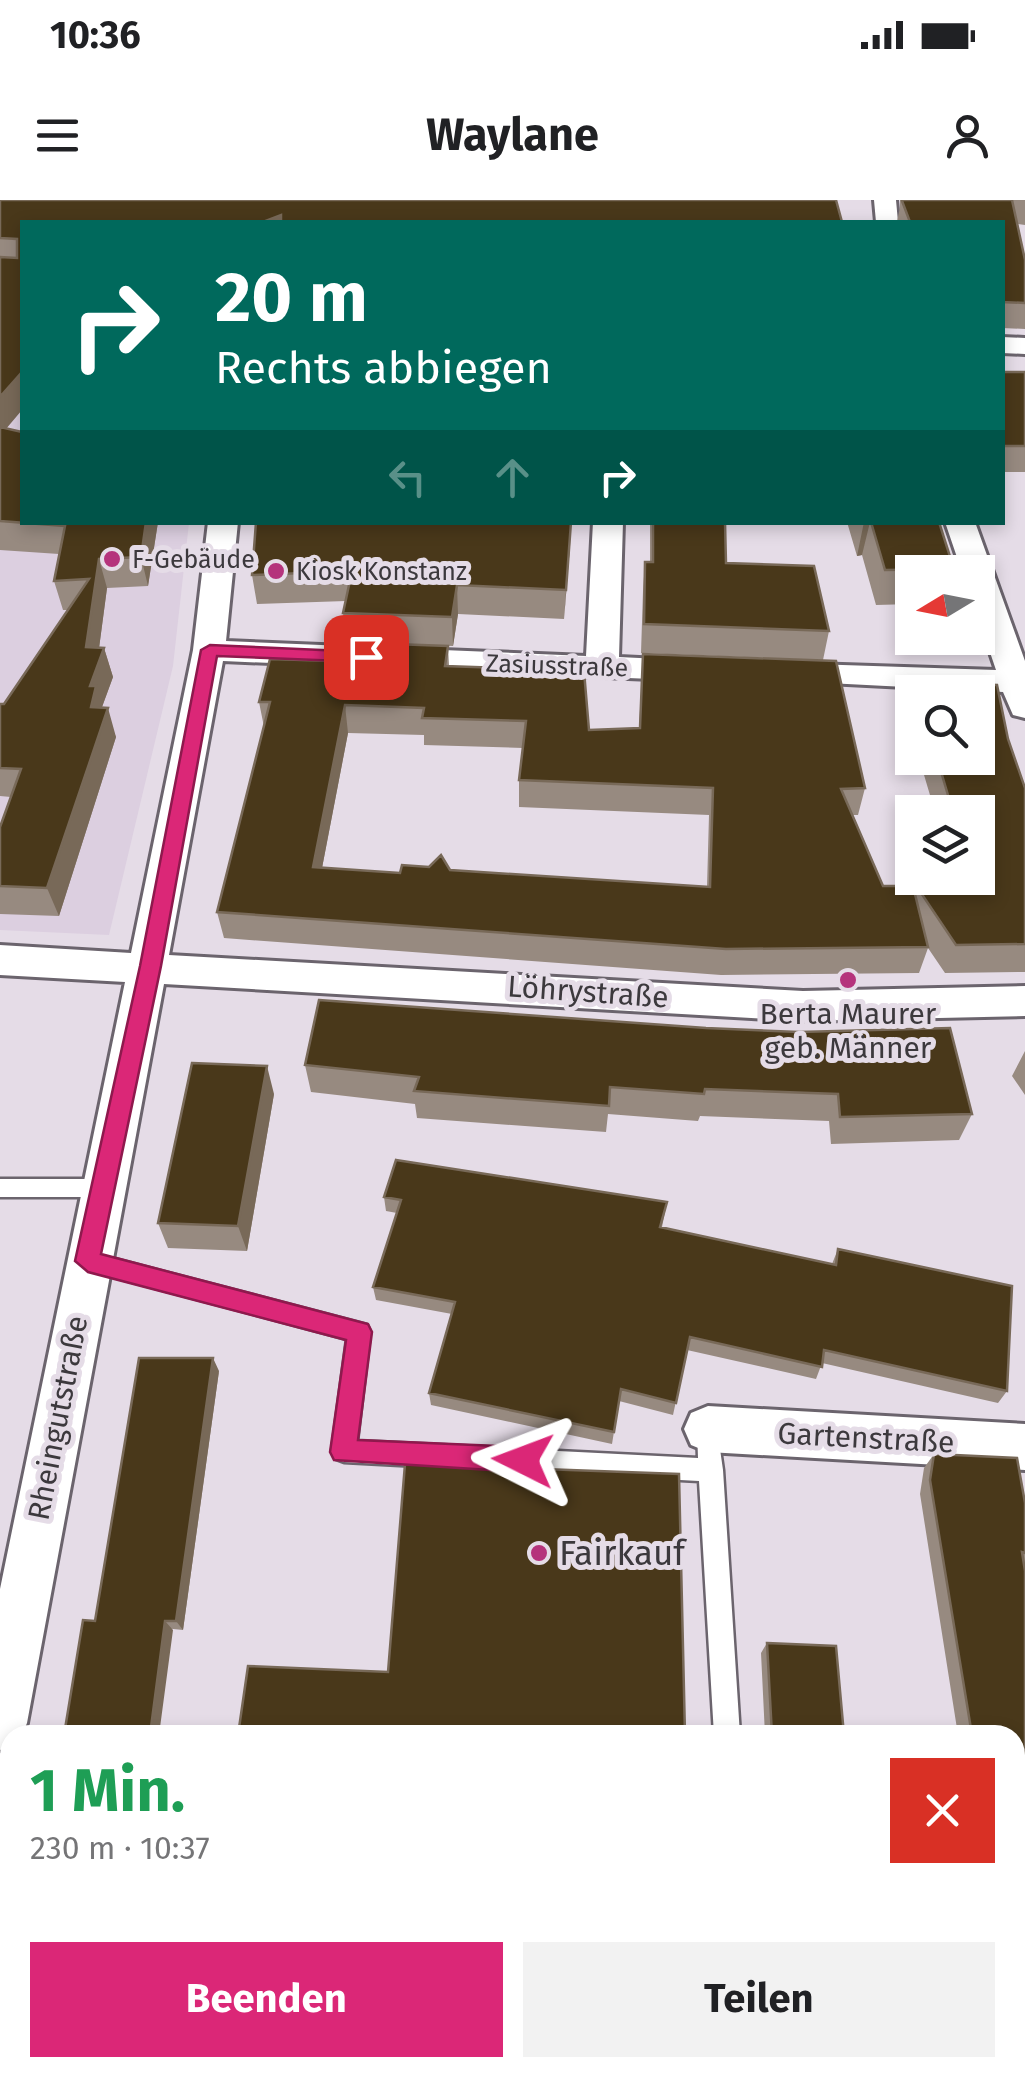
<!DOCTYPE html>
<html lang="de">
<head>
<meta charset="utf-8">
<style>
  :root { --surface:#fff; --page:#f2f2f2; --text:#202124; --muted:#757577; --accent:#db2777 }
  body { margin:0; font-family:"Fira Sans",sans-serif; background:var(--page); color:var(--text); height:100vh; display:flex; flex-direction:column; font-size:38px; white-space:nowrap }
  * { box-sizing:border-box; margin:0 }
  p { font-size:32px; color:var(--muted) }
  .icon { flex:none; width:55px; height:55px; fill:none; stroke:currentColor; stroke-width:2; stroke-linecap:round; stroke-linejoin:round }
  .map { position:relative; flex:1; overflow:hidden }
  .details { position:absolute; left:0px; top:1525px; width:1025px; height:352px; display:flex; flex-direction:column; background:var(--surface); border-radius:30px 30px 0 0; box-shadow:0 5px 15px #0003 }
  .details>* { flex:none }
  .banner { position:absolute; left:20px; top:20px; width:985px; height:305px; border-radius:0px; box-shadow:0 5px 15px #0003; background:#00695c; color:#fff; overflow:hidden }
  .needle { width:65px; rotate:260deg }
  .buttons { position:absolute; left:895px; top:355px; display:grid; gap:20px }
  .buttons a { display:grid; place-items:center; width:100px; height:100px; border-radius:0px; background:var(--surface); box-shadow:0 5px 15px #0003; font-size:50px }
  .pin { position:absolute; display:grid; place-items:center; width:85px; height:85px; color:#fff; margin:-42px; border-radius:20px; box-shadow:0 5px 15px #0006 }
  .me { position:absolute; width:110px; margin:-55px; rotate:273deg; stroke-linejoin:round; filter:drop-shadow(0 0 8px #0008) }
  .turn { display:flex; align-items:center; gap:35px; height:210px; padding:0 30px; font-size:45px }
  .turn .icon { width:130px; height:130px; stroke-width:2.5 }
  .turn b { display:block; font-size:70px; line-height:85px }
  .lanes { display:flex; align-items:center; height:95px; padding:0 30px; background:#0003; justify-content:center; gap:50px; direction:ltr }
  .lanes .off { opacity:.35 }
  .round { display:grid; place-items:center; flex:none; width:105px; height:105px; border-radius:0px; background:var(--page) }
  .head { display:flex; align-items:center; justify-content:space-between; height:170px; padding:0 30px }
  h1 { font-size:60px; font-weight:700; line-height:75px; color:#1e9e55 }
  .button { display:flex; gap:20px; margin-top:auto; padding:20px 30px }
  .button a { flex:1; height:115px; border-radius:0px; background:var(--accent); color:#fff; font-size:40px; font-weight:700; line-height:115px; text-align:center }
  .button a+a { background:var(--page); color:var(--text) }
  .status { display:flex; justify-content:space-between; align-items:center; height:70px; padding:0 50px; background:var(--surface); direction:ltr }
  .status svg { height:28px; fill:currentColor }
  header { display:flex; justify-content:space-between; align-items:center; height:130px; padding:0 30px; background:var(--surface); font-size:45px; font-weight:700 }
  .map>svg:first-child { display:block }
</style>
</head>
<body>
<div class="status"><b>10:36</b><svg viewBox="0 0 49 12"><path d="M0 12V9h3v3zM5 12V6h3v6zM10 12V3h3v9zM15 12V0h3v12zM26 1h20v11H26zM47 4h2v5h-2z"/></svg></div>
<header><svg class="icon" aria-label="menu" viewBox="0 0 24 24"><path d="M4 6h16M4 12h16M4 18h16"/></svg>Waylane<svg class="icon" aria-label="person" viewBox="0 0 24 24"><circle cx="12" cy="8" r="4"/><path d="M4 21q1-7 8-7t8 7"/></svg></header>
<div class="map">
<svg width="1025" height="1876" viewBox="0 0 1025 1876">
  <rect width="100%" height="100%" fill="#e5dce7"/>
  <path fill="#dccfe0" d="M0 87 22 88V322L189 323 173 466 109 735 0 730Z"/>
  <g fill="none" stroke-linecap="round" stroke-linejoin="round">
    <defs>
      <path id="service" d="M0 979H103L110 982 113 988 110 994 103 997H0Z
        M88 1052 367 1125 370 1132 357 1241 698 1258 697 1229 700 1221 708 1218 716 1221 723 1270 740 1535H714L699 1281 344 1262 336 1259 332 1251 347 1139 88 1070 80 1068 77 1061 80 1054Z"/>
      <path id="minor" d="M874 0H896L898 22H876Z
        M1002 137 1025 138V154L1002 153Z
        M208 322H238L226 441 586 456 593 322H623L619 457 700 461 712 464 716 471 712 478 700 481 223 461 169 755 803 791 1025 786V816L803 821 164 784 27 1523 22 1535H10V1546L0 1550V1389L125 782 0 775V745L131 753 193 450Z
        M945 322H975L1025 461V518L1013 515 1003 492 769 480 765 473 769 466 781 463 996 470 978 417V372H962Z
        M708 1206 1025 1224V1270L708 1252 691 1245 684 1229 691 1213Z
        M0 1703H10V1763H0Z
        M1015 1748 1025 1749V1809L1015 1808Z"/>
    </defs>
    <use href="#service" stroke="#6b646d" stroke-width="5"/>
    <use href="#minor" stroke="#6b646d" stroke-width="6"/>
    <use href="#service" fill="#fff" fill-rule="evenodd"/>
    <use href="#minor" fill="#fff" fill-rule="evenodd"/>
  </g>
  <path fill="#978a80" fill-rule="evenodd" d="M0 0 22 22 7 228 22 322H158L148 386 107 388 99 448H104L113 477 102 507 116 537 59 716 0 714V627L11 597 0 596V504H4L68 410H63L54 381 59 354 0 350Z
    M900 0H1025V25L1018 24 1025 60V129L1002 128V22H897L900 7Z
    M1002 172H1025V272H1002Z
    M650 322H725L726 363 829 431 823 460 641 453 643 391 645 362H650Z
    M847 322H939L954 369 953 372H912V404L876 405 862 355 857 356Z
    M570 346 564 419 458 414 453 446 347 442 343 413 346 401 257 404 252 375Z
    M337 442 448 446 449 466 584 471 589 530 639 528 643 454 836 461 865 588 858 615H853L883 686H913V688L915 684 955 683 953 678H978V612H935L919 558H978V492H912V534L906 512 915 482 997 485 1008 539 1025 588V772L945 773 928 748 919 773 721 775 224 738 217 712 264 527 259 502 270 459 333 461ZM348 533 424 535V545L523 548 519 580V607L709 615 707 687 450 670 441 655 429 667 402 665 400 673 322 668Z
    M319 800 972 914 959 940 831 944 829 921 700 916 698 921 608 914 606 932 417 918 415 904 311 892 305 865Z
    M1025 851V895L1012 876Z
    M274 894 247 1051 168 1048 158 1023Z
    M384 997 667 1002 662 1027 832 1064 838 1049 1007 1191 998 1203 822 1163 816 1179 687 1150 673 1215 619 1201 612 1244 431 1205 429 1193 452 1114 376 1100 373 1087 397 1013 386 1011Z
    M219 1171 183 1430 95 1421Z
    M934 1254 1025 1303V1686H1015V1535H958L920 1294 924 1268Z
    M767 1443 844 1535H765L761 1453Z
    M785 1868H923L943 1876H786Z"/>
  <path fill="#786958" d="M281 15 282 22H263Z
    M22 172V210L0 236V197Z
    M146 322H158L148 386 141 357Z
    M571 322 570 346 564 419 566 390Z
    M864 322H870L862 355 857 356Z
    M99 359 107 388 96 471 104 448 113 477 102 507 105 515 108 508 116 537 59 716 47 688 90 486 86 447Z
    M457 385 458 414 453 446 452 417Z
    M345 505 348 533 317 694 313 667Z
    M267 866 274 894 247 1051 238 1026Z
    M213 1158 219 1171 183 1430 176 1421Z
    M165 1421 173 1430 159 1535H150Z"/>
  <path fill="#49381a" stroke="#786958" stroke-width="2.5" fill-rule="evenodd" d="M0 0H836L842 22H281V15L263 22H22V172L0 197V57L17 58V39L0 38Z
    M903 0H1012L1025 60V103L1002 102V22H910L902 1Z
    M1002 172H1025V246H1002Z
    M0 227 22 232V322H146L141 357 99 359 86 447 104 448 90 486H96L91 507 108 508 47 688 0 686V627L21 569 0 568V504H4L89 379 54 381 65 326 0 321Z
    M256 322H571L566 390 457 385 452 417 343 413 352 371 252 375Z
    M653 322H725L726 363 814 366 829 431 644 424 645 362H653Z
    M871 322H939L954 369 885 370Z
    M337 442 448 446 445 466 584 471 589 530 640 528 643 454 836 461 865 588 841 589 883 686H913L928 747 726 749 217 712 270 502H259L270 459 333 461ZM345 505 424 508 422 518 526 521 519 580 713 588 710 687 450 670 441 655 429 667 402 665 400 673 313 667Z
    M915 482 997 485 1008 539 1025 588V744L956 745 915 684 974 683 972 678H978V612H953L937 558H978V492H918Z
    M319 800 706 828 799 832 950 828 972 914 840 917 838 894 705 889 704 894 610 887 609 906 414 891 419 877 305 865Z
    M192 863 267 866 238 1026 158 1023Z
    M396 960 667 1002 660 1027 836 1065 838 1049 1012 1086 1007 1191 824 1150 822 1167 690 1137 676 1203 621 1189 614 1232 429 1193 455 1102 373 1087 401 1000 384 997Z
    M139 1158H213L176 1421H165L150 1535H64L83 1420 95 1421Z
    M934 1254 1017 1258 1025 1303V1353L1022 1352 1025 1371V1681L1015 1680V1535H972L930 1280Z
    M405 1264 679 1274 685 1535H238L248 1466 388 1472Z
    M767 1443 836 1446 844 1535H772Z
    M7 1830H10V1868H445V1876H0Z
    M797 1868H942L943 1876H798Z"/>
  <path fill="#db2777" stroke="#8e194d" stroke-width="2.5" d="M210 445 366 452 375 457 366 462 217 456 161 766 101 1054 368 1124 372 1132 358 1240 523 1247 532 1251 536 1260 532 1268 523 1272 334 1260 330 1252 346 1140 88 1072 75 1061 140 766 201 450Z"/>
  <g fill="#b5337c" stroke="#e5dce7" stroke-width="4">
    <circle cx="112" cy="359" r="10"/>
    <circle cx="276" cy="371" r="10"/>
    <circle cx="848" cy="780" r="10"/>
    <circle cx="539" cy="1353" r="10"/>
  </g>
  <g text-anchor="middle" stroke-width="10" stroke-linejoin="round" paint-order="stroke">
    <g font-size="25" fill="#3c393d" stroke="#e5dce7" text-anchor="start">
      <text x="132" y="368">F-Gebäude</text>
      <text x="296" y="380">Kiosk Konstanz</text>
    </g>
    <g font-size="25" fill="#3c393d" stroke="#e5dce7">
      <text transform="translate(557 465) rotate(2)" y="9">Zasiusstraße</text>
    </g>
    <g font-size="30" fill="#3c393d" stroke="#e5dce7">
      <text transform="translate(588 792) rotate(4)" y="10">Löhrystraße</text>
      <text transform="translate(58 1218) rotate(-79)" y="10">Rheingutstraße</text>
      <text transform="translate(866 1238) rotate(3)" y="10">Gartenstraße</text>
    </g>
    <g font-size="30" fill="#3c393d" stroke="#e5dce7">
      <text x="848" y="824">Berta Maurer<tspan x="848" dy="34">geb. Männer</tspan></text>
    </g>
    <g font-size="35" fill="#3c393d" stroke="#e5dce7" text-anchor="start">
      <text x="559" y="1365">Fairkauf</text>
    </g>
  </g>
</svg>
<div class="buttons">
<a><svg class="needle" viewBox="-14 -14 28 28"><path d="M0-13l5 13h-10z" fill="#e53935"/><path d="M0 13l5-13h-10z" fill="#757577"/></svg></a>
<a><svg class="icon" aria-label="search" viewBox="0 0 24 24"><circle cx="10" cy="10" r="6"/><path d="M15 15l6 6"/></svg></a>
<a><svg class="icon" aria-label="layers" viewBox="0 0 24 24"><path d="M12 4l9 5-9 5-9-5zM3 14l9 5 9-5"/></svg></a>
</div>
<div class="pin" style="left:366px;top:457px;background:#d93025"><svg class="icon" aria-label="arrive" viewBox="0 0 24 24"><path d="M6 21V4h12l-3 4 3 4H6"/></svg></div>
<svg class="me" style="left:523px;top:1260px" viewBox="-20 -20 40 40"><path d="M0-17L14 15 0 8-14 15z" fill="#db2777" stroke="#fff" stroke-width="4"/></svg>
<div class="banner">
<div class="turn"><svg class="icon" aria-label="right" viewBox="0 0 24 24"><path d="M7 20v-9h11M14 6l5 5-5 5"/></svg><div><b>20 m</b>Rechts abbiegen</div></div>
<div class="lanes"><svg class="icon off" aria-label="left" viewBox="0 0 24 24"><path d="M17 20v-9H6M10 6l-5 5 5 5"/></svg><svg class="icon off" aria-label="ahead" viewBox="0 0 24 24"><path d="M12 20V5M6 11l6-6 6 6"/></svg><svg class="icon" aria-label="right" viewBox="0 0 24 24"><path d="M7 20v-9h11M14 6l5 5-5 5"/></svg></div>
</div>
<section class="details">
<div class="head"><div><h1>1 Min.</h1><p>230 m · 10:37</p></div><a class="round" style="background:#d93025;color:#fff"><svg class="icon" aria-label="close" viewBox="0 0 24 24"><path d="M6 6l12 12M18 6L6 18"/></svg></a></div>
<div class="button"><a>Beenden</a><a>Teilen</a></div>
</section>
</div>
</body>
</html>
